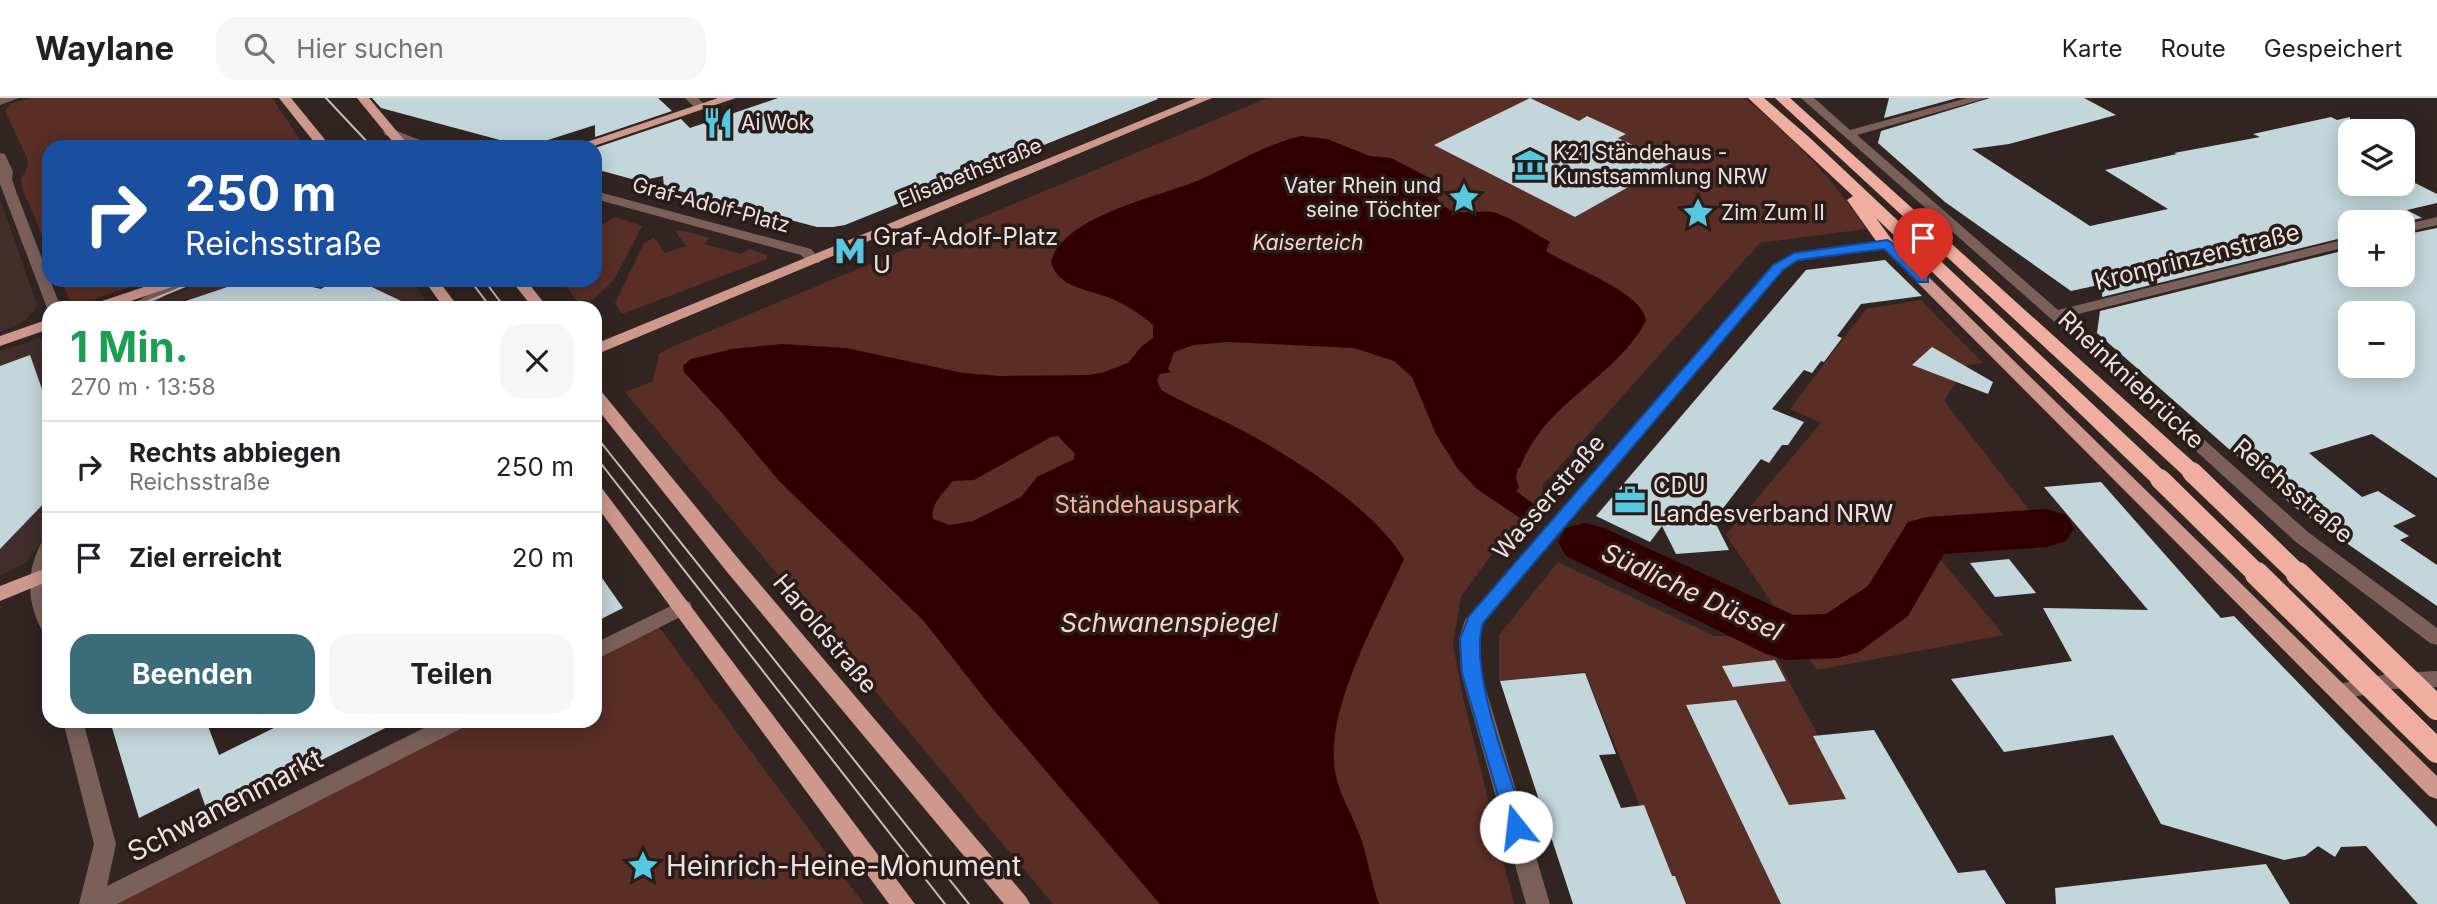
<!DOCTYPE html>
<html lang="de">
<head>
<meta charset="utf-8">
<style>
  :root { --surface:#fff; --page:#f6f6f6; --text:#202124; --muted:#757577; --line:#e0e0e0; --accent:#386d79 }
  body { margin:0; font-family:Inter,sans-serif; background:var(--page); color:var(--text); height:100vh; display:flex; flex-direction:column; font-size:26px; white-space:nowrap }
  * { box-sizing:border-box; margin:0 }
  p { font-size:23px; color:var(--muted) }
  .icon { flex:none; width:38px; height:38px; fill:none; stroke:currentColor; stroke-width:2; stroke-linecap:round; stroke-linejoin:round }
  .map { position:relative; flex:1; overflow:hidden }
  .panel { position:absolute; left:42px; top:203px; width:560px; height:427px; display:flex; flex-direction:column; background:var(--surface); border-radius:21px; box-shadow:0 4px 18px #0003 }
  .panel>* { flex:none }
  .banner { position:absolute; left:42px; top:42px; width:560px; height:147px; border-radius:21px; box-shadow:0 4px 18px #0003; background:#1a4fa0; color:#fff; overflow:hidden }
  .controls { position:absolute; left:2338px; top:21px; display:grid; gap:14px }
  .controls a { display:grid; place-items:center; width:77px; height:77px; border-radius:14px; background:var(--surface); box-shadow:0 4px 18px #0003; font-size:35px }
  .pin { position:absolute; display:grid; place-items:center; width:60px; height:60px; color:#fff; margin:-72px -30px; border-radius:50% 50% 50% 0; rotate:-45deg; box-shadow:0 0 7px #0007 }
  .pin .icon { rotate:45deg }
  .me { position:absolute; width:77px; margin:-38px; rotate:344deg; stroke-linejoin:round; filter:drop-shadow(0 0 5px #0008) }
  .turn { display:flex; align-items:center; gap:24px; height:147px; padding:0 28px; font-size:32px }
  .turn .icon { width:91px; height:91px; stroke-width:2.5 }
  .turn b { display:block; font-size:49px; line-height:60px }
  .round { display:grid; place-items:center; flex:none; width:74px; height:74px; border-radius:21px; background:var(--page) }
  .headline { display:flex; align-items:center; justify-content:space-between; height:119px; padding:0 28px }
  h1 { font-size:42px; font-weight:700; line-height:52px; color:#1e9e55 }
  .cta { display:flex; gap:14px; margin-top:auto; padding:14px 28px }
  .cta a { flex:1; height:80px; border-radius:21px; background:var(--accent); color:#fff; font-size:28px; font-weight:700; line-height:80px; text-align:center }
  .cta a+a { background:var(--page); color:var(--text) }
  ul { padding:0; list-style:none }
  li { display:flex; align-items:center; gap:21px; height:91px; padding:0 28px; border-top:2px solid var(--line) }
  li div { flex:1 }
  li b { display:block; font-size:26px }
  li em { font-style:normal }
  header { display:flex; align-items:center; gap:42px; box-sizing:border-box; height:98px; padding:0 35px; background:var(--surface); border-bottom:2px solid var(--line) }
  header strong { font-size:33px }
  nav { display:flex; gap:38px; margin-inline-start:auto; font-size:24px }
  .search { width:490px; height:63px; background:var(--page); display:flex; align-items:center; gap:18px; box-sizing:border-box; padding:0 24px; border-radius:21px; color:var(--muted); font-size:26px }
  .map>svg:first-child { display:block }
</style>
</head>
<body>
<header>
<strong>Waylane</strong>
<div class="search"><svg class="icon" aria-label="search" viewBox="0 0 24 24"><circle cx="10" cy="10" r="6"/><path d="M15 15l6 6"/></svg>Hier suchen</div>
<nav><a>Karte</a><a>Route</a><a>Gespeichert</a></nav>
</header>
<div class="map">
<svg width="2437" height="806" viewBox="0 0 2437 806">
  <rect width="100%" height="100%" fill="#322421"/>
  <path fill="#412d29" d="M0 100 37 207 34 213 23 224 0 234Z
    M211 182H411L431 210H143L164 199Z
    M40 240 49 241V433L27 464 0 478V253Z"/>
  <path fill="#582e26" d="M30 0H272L305 49H49V154L23 92 21 81 28 68 27 60 5 13 10 6Z
    M1267 0H1745C1791 39 1834 80 1866 131L1760 145 1542 388 1544 399 1489 460 1461 499 1453 546 1462 595 1514 806H1053L625 294 653 283 659 256 669 250Z
    M615 119 642 128 614 182 593 202 577 203 561 182H595V131Z
    M681 132 710 140 704 146 741 156 749 151 767 157V161L622 216 615 205 644 145 654 140 665 155 686 148 675 133Z
    M61 182H152L76 207 71 206Z
    M1921 202 1983 265 1967 267 1944 303 2044 431 1930 449 2004 537 1817 572 1726 437 1821 325 1790 311 1866 211Z
    M1558 464 1714 538H1744L1772 551 1908 806H1680L1585 574 1499 583V537Z
    M656 525 864 806H98L461 623H595V555Z"/>
  <path fill="#300000" fill-rule="evenodd" d="M1301 38 1327 41 1370 58 1391 60 1441 86 1439 88 1444 91 1437 100C1451 124 1478 109 1496 115 1514 121 1533 135 1550 144L1546 153C1569 169 1644 194 1646 223 1615 281 1543 305 1520 370H1518L1516 380 1519 390 1516 393 1536 408 1523 422 1477 391 1458 371 1436 336 1412 279 1394 263 1354 250 1228 244 1193 247 1174 254 1168 271 1171 274 1160 276 1157 282 1161 292C1193 310 1227 323 1258 341 1306 368 1376 414 1404 461 1379 518 1325 609 1335 673 1339 697 1352 716 1360 738 1368 760 1371 784 1379 806H1160L992 610 923 522 780 384 723 316 684 274 683 268 691 261 732 251 782 246 846 250 963 275 1000 278 1087 277 1102 275 1128 265 1142 248 1153 240V227C1141 216 1125 206 1110 200 1088 191 1058 190 1051 164 1063 117 1163 98 1202 81 1235 66 1266 46 1301 38ZM1058 338 1075 356 1074 361 1037 379 1021 399 973 423 950 427 933 421C929 406 945 395 952 383L974 382 1051 339Z"/>
  <g fill="none" stroke-linecap="round" stroke-linejoin="round">
    <path fill="#300000" fill-rule="evenodd" d="M2047 411 2066 417 2074 430 2066 443 2047 449 1944 456 1908 518 1859 554 1838 560 1787 562 1766 556 1566 458 1558 444 1566 430 1585 425 1604 430 1793 517 1826 516 1868 488 1908 424 1927 419Z"/>
  </g>
  <path fill="#c2d6db" fill-rule="evenodd" d="M372 0H658L672 13 595 39V27L526 49 381 10Z
    M778 0H1157L1158 1 845 127 833 129H817L664 89 663 78 639 83 595 71V50L681 21 690 30Z
    M1530 0 1579 23 1587 18 1626 36 1618 40 1671 65 1575 119 1434 47Z
    M1889 0H1957L1884 20Z
    M1990 0H2084L2116 17 2009 46 1972 51 2090 128 2168 111 2105 72 2177 56 2174 55 2260 39 2253 36 2331 19 2337 22 2350 19V86H2403V79L2437 96V105L2407 112 2422 120 2403 124V113L2350 124V138L2102 199 2103 186 2071 193 1945 104 1878 45 1881 33Z
    M2437 130V380L2372 336 2309 355 2362 399 2378 393 2416 418 2393 428 2409 438 2400 442 2437 467V508L2296 410 2097 235 2100 213 2350 151V177H2403V137ZM2350 215H2403V268H2350Z
    M1885 162 1922 198 1861 206 1837 238 1842 240 1824 264 1821 263 1812 275 1804 272 1772 311 1804 324 1788 347H1782L1769 365 1761 361 1714 422 1729 452 1676 456 1662 428 1650 444 1596 418 1806 172Z
    M248 182 286 183 321 191 336 182H357L416 210H178L177 206Z
    M1932 249 1993 284 1988 296 1912 267Z
    M30 257 49 311V400L0 451V268Z
    M2101 384 2221 520 2234 518 2437 729V806H2418L2366 748 2341 749 2335 759 2318 748 2305 758 2284 762 2161 726 2113 637 2004 654 1951 581 2072 563 2043 510 2148 512 2044 389Z
    M2009 461 2036 495 1995 499 1970 465Z
    M595 470 623 510 595 524Z
    M1775 562 1786 583 1733 589 1722 568Z
    M1585 575 1616 656 1599 657 1621 710 1644 707 1672 778H1675L1686 806H1573L1500 583Z
    M1736 602 1789 707 1846 701 1813 638 1874 632 1958 775 1985 772 2006 806H1781L1686 607Z
    M110 623H206L219 657 288 623H399L209 719 199 690 139 720Z
    M2266 766 2290 806H2056L2055 790Z"/>
  <g fill="none" stroke-linecap="round" stroke-linejoin="round">
    <path fill="#7b605a" fill-rule="evenodd" d="M0 0H19L0 7Z
      M685 0H698L707 9 697 12Z
      M1801 0H1814L1850 32 1967 0H1987L1857 37 2058 212 2350 140V148L2066 219 2308 434 2437 530V547L2430 545 2296 444 2050 220Z
      M389 30 430 46 432 49H415L385 37 383 34Z
      M0 55 5 56 13 74 12 81 17 96 61 210H49V213L47 210 0 86Z
      M595 93 811 151 821 162 819 165H809L801 157 595 101Z
      M2437 119V127L2403 135V127Z
      M1887 142 1892 143V149L1798 163 1783 172 1484 525 1479 541 1481 575 1550 806H1526L1461 575 1459 541 1465 522 1773 166 1794 155Z
      M175 182H193L143 210H125Z
      M49 440V534L42 532C26 503 26 471 43 442Z
      M683 502 690 504 692 509 690 514 595 562V545Z
      M2437 573V589L2392 591 2339 602 2332 600 2329 594 2332 588 2339 586 2392 575Z
      M63 623H83L116 746 107 788 438 623H467L464 629 117 806H79L94 746Z"/>
    <path fill="#ce988c" fill-rule="evenodd" d="M279 0H291L331 49H318Z
      M357 0H369L410 49H397Z
      M718 0H736L591 49H572Z
      M1196 0H1212L595 257V246Z
      M1887 142 1892 143 2437 678V701L2429 698 1882 149V143Z
      M165 182H186L184 185 110 210H88L90 207Z
      M424 182H438L459 210H444Z
      M511 182H526L548 210H533Z
      M49 221V231L0 248V238Z
      M595 292 601 293 741 464 1026 799 1030 806H1004L727 474 595 308Z
      M595 387 601 389 915 806H889L595 406Z
      M49 469V483L0 503V488Z"/>
    <path fill="#efae9f" fill-rule="evenodd" d="M1748 0H1764L1809 39 2167 376 2170 381 2167 386H2153L1876 120 1895 146 1893 150H1881L1847 102 1853 98Z
      M1775 0H1790L2199 369 2202 374 2199 379H2185Z"/>
    <path stroke="#c8bebb" stroke-width="2" d="M326 0 372 49
      M470 182 491 210
      M484 182 505 210
      M132 210 200 182
      M595 337 969 806
      M595 358 945 806"/>
    <path stroke="#efae9f" stroke-width="20" d="M2192 374 2300 478
      M2160 381 2259 478"/>
    <path stroke="#efae9f" stroke-width="24" d="M2257 476 2437 653
      M2298 476 2437 610"/>
  </g>
  <path fill="#1a73e8" stroke="#114b97" stroke-width="2" d="M1887 142 1891 144 1928 179V184H1918L1884 151 1798 162 1783 172 1483 525C1468 573 1511 678 1526 729L1523 735 1516 738 1509 735 1462 575 1460 541 1469 518 1773 167 1794 155Z"/>
  <defs>
    <symbol id="restaurant-bare" viewBox="-9 -9 18 18"><path d="M-5-6h1v4h1v-4h1v4h1v-4h1v5L-1.5 .5V6h-2V.5L-5-1ZM5-6V6H3V1.5H1.5Q1.5-4 5-6Z" fill="#56c9e1" stroke="#281b18" stroke-width="2.5" paint-order="stroke"/></symbol>
    <symbol id="museum-bare" viewBox="-9 -9 18 18"><path d="M0-6L6-3V-2H-6V-3ZM-5-1h2V3h-2ZM-1-1h2V3h-2ZM3-1h2V3H3ZM-6 4H6V6H-6Z" fill="#56c9e1" stroke="#281b18" stroke-width="2.5" paint-order="stroke"/></symbol>
    <symbol id="sight-bare" viewBox="-9 -9 18 18"><path d="M0-6L1.8-2.2L6-1.7L2.9 1.2L3.7 5.4L0 3.3L-3.7 5.4L-2.9 1.2L-6-1.7L-1.8-2.2Z" fill="#56c9e1" stroke="#281b18" stroke-width="2.5" paint-order="stroke"/></symbol>
    <symbol id="metro-bare" viewBox="-9 -9 18 18"><path d="M-5.5 5V-5H-3L0 0L3-5H5.5V5H3V-.5L0 4L-3-.5V5Z" fill="#56c9e1" stroke="#281b18" stroke-width="2.5" paint-order="stroke"/></symbol>
    <symbol id="office-bare" viewBox="-9 -9 18 18"><path d="M-6-3h4V-5.5h4V-3h4V5H-6ZM-1-4.5V-3h2v-1.5ZM-6 0V1H6V0Z" fill="#56c9e1" stroke="#281b18" stroke-width="2.5" paint-order="stroke"/></symbol>
  </defs>
  <g fill-rule="evenodd">
    <use href="#restaurant-bare" x="696" y="3" width="44" height="44"/>
    <use href="#museum-bare" x="1508" y="45" width="44" height="44"/>
    <use href="#sight-bare" x="1442" y="78" width="44" height="44"/>
    <use href="#sight-bare" x="1676" y="93" width="44" height="44"/>
    <use href="#metro-bare" x="828" y="131" width="44" height="44"/>
    <use href="#office-bare" x="1608" y="380" width="44" height="44"/>
    <use href="#sight-bare" x="621" y="746" width="44" height="44"/>
  </g>
  <g text-anchor="middle" stroke-width="7" stroke-linejoin="round" paint-order="stroke">
    <g font-size="21" fill="#ece2e0" stroke="#281b18" text-anchor="start">
      <text x="741" y="32">Ai Wok</text>
      <text x="1553" y="62">K21 Ständehaus -<tspan x="1553" dy="24">Kunstsammlung NRW</tspan></text>
      <text x="1441" y="95" text-anchor="end">Vater Rhein und<tspan x="1441" dy="24">seine Töchter</tspan></text>
      <text x="1721" y="122">Zim Zum II</text>
    </g>
    <g font-size="21" fill="#ece2e0" stroke="#281b18">
      <text transform="translate(970 75) rotate(-22)" y="7">Elisabethstraße</text>
      <text transform="translate(711 107) rotate(15)" y="7">Graf-Adolf-Platz</text>
    </g>
    <g font-size="21" font-style="italic" fill="#fbd5cd" stroke="#281b18">
      <text x="1308" y="152">Kaiserteich</text>
    </g>
    <g font-size="24" fill="#ece2e0" stroke="#281b18" text-anchor="start">
      <text x="873" y="147">Graf-Adolf-Platz<tspan x="873" dy="28">U</tspan></text>
      <text x="1653" y="396">CDU<tspan x="1653" dy="28">Landesverband NRW</tspan></text>
    </g>
    <g font-size="24" fill="#ece2e0" stroke="#281b18">
      <text transform="translate(2197 159) rotate(-14)" y="8">Kronprinzenstraße</text>
      <text transform="translate(2131 282) rotate(43)" y="8">Rheinkniebrücke</text>
      <text transform="translate(2293 393) rotate(40)" y="8">Reichsstraße</text>
      <text transform="translate(1549 399) rotate(-49)" y="8">Wasserstraße</text>
      <text transform="translate(825 536) rotate(50)" y="8">Haroldstraße</text>
    </g>
    <g font-size="24" fill="#f6ae9e" stroke="#281b18">
      <text x="1147" y="415">Ständehauspark</text>
    </g>
    <g font-size="26" font-style="italic" fill="#fbd5cd" stroke="#281b18">
      <text transform="translate(1692 494) rotate(25)" y="9">Südliche Düssel</text>
      <text x="1169" y="534">Schwanenspiegel</text>
    </g>
    <g font-size="28" fill="#ece2e0" stroke="#281b18">
      <text transform="translate(225 707) rotate(-27)" y="10">Schwanenmarkt</text>
    </g>
    <g font-size="28" fill="#ece2e0" stroke="#281b18" text-anchor="start">
      <text x="666" y="778">Heinrich-Heine-Monument</text>
    </g>
  </g>
</svg>
<div class="controls">
<a><svg class="icon" aria-label="layers" viewBox="0 0 24 24"><path d="M12 4l9 5-9 5-9-5zM3 14l9 5 9-5"/></svg></a>
<a>+</a>
<a>−</a>
</div>
<div class="pin" style="left:1923px;top:182px;background:#d93025"><svg class="icon" aria-label="arrive" viewBox="0 0 24 24"><path d="M6 21V4h12l-3 4 3 4H6"/></svg></div>
<svg class="me" style="left:1516px;top:729px" viewBox="-20 -20 40 40"><circle r="19" fill="#fff"/><path d="M0-13L10 11 0 6-10 11z" fill="#1a73e8"/></svg>
<div class="banner">
<div class="turn"><svg class="icon" aria-label="right" viewBox="0 0 24 24"><path d="M7 20v-9h11M14 6l5 5-5 5"/></svg><div><b>250 m</b>Reichsstraße</div></div>
</div>
<section class="panel">
<div class="headline"><div><h1>1 Min.</h1><p>270 m · 13:58</p></div><a class="round"><svg class="icon" aria-label="close" viewBox="0 0 24 24"><path d="M6 6l12 12M18 6L6 18"/></svg></a></div>
<ul>
<li><svg class="icon" aria-label="right" viewBox="0 0 24 24"><path d="M7 20v-9h11M14 6l5 5-5 5"/></svg><div><b>Rechts abbiegen</b><p>Reichsstraße</p></div><em>250 m</em></li>
<li><svg class="icon" aria-label="arrive" viewBox="0 0 24 24"><path d="M6 21V4h12l-3 4 3 4H6"/></svg><div><b>Ziel erreicht</b></div><em>20 m</em></li>
</ul>
<div class="cta"><a>Beenden</a><a>Teilen</a></div>
</section>
</div>
</body>
</html>
